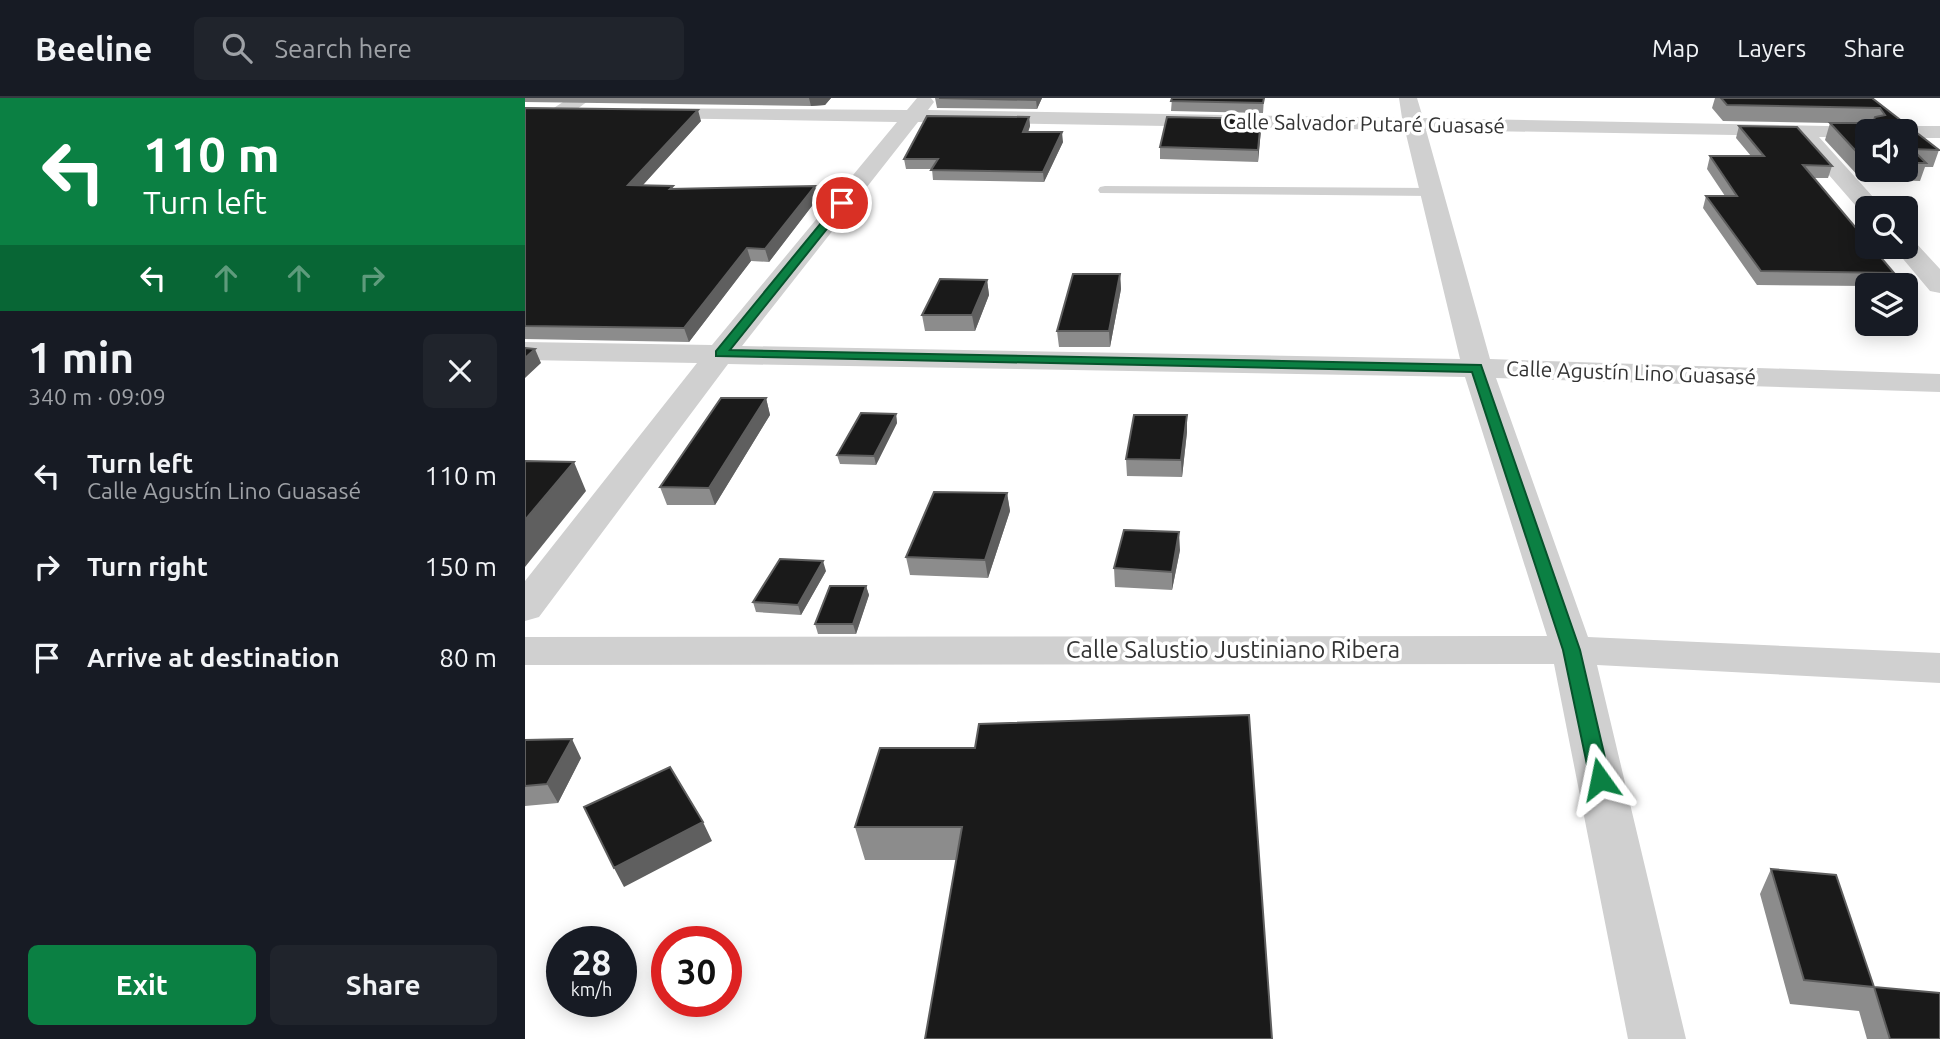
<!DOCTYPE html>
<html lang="en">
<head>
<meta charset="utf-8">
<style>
  :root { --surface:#171b24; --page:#20242c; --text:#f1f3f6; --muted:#9ea1a6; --line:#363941; --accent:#0b8043 }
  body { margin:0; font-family:Ubuntu,sans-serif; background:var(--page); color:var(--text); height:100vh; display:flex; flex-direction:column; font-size:26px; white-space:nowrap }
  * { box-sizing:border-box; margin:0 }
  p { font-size:23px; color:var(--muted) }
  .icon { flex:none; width:38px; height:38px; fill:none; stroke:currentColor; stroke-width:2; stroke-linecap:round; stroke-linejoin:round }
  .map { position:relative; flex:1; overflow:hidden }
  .sheet { display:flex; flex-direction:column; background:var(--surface); width:525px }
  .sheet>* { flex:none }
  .hud { background:#0b8043; color:#fff; overflow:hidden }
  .fabs { position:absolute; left:1330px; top:21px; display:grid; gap:14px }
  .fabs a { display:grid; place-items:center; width:63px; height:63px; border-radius:10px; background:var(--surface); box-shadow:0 4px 18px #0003; font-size:35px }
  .speed { position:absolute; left:21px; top:828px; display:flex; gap:14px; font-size:35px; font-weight:700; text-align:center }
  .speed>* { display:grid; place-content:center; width:91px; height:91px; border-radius:50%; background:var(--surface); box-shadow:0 4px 18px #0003; line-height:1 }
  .speed small { font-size:18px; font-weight:400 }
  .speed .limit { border:10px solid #d22; background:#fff; color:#111 }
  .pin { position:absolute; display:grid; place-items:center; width:60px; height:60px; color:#fff; margin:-30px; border:4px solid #fff; border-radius:50%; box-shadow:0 2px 7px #0007 }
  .me { position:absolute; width:77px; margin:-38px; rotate:348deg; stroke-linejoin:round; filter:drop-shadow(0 0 5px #0008) }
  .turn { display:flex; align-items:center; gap:24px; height:147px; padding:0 28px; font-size:32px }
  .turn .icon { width:91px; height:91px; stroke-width:2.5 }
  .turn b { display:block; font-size:49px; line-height:60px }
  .lanes { display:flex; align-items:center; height:66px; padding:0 28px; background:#0003; justify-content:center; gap:35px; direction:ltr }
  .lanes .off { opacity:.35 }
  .round { display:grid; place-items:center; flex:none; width:74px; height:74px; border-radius:10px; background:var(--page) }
  .headline { display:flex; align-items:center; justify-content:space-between; height:119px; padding:0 28px }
  h1 { font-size:42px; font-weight:700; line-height:52px }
  .button { display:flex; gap:14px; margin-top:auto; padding:14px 28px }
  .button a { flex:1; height:80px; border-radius:10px; background:var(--accent); color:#fff; font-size:28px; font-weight:700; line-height:80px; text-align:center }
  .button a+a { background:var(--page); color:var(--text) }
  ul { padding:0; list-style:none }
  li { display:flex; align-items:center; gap:21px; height:91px; padding:0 28px }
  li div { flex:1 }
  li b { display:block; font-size:26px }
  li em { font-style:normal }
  header { display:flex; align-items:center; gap:42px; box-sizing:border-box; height:98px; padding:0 35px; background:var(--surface); border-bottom:2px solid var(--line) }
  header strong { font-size:33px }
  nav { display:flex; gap:38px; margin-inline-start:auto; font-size:24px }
  .search { width:490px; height:63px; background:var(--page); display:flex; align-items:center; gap:18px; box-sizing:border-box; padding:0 24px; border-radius:10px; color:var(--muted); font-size:26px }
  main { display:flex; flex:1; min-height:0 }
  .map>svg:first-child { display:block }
</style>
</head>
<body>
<header>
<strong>Beeline</strong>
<div class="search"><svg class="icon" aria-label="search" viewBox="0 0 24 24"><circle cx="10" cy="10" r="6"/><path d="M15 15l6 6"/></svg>Search here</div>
<nav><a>Map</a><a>Layers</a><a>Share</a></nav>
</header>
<main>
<section class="sheet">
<div class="hud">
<div class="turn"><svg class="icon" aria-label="left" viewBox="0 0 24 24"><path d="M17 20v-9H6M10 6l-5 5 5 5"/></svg><div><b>110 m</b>Turn left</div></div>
<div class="lanes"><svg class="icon" aria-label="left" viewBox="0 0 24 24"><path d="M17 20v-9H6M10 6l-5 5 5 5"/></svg><svg class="icon off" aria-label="ahead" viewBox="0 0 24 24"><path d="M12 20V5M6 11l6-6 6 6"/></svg><svg class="icon off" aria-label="ahead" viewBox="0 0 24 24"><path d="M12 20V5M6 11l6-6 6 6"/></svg><svg class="icon off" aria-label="right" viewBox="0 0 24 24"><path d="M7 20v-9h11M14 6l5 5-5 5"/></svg></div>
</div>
<div class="headline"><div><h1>1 min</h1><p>340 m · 09:09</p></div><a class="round"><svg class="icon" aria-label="close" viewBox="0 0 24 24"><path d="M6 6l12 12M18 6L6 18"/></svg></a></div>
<ul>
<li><svg class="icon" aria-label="left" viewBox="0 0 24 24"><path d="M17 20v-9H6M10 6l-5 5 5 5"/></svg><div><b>Turn left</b><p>Calle Agustín Lino Guasasé</p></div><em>110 m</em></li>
<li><svg class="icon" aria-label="right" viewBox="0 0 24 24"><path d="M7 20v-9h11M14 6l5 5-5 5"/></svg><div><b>Turn right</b></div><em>150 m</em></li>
<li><svg class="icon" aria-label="arrive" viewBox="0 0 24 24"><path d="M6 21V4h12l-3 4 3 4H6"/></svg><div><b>Arrive at destination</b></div><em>80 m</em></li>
</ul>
<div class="button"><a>Exit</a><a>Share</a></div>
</section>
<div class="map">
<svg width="1415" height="941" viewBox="0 0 1415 941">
  <rect width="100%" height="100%" fill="#fff"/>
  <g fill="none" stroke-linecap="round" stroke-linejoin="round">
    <path fill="#d0d0d0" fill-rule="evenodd" d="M580 88 906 90 913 94 906 98 575 95 573 92 575 89Z"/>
    <path fill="#d0d0d0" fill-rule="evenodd" d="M44 0H67L8 44 0 45V29Z
      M392 0H406L409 4 403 12 877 20 874 0H892L898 20 1349 29 1352 33H1342V39H1294L1358 110H1342V116L1337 115 1270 38 901 32 965 261 1415 276V294L971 280 1063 539 1415 555V585L1072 567 1161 941H1103L1029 566 0 567V539L1022 538 940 279 203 266 14 519 0 523V483L172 265 0 262V244L187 247 372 24 123 20 116 18 113 14 116 10 382 12ZM393 24 880 32 935 261 217 248Z
      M1381 28H1415V40H1381V33H1371Z
      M1381 141 1390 144 1415 171V195L1405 193 1368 149H1381Z"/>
  </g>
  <path fill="#8c8c8c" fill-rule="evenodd" d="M0 0H306L300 7 286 8 0 4Z
    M410 0H517L512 11 412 10Z
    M647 0H739L738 15 646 13Z
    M1190 0H1347L1414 52 1408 69H1400L1395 83 1336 81 1300 42 1305 25 1198 23 1187 10ZM1342 33H1381V72H1342Z
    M0 10 176 23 118 87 149 91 290 88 293 100 244 164 226 163 164 244 0 241Z
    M504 19 505 28 503 34 538 44 519 84 408 82 407 71H381L379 61Z
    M736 21 733 64 635 61V49Z
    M1214 28 1307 68 1303 80H1289L1369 175 1364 187H1342V188L1232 187 1178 110 1181 98H1200L1182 71 1185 58H1226L1211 40Z
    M595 176 596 191 585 249H534L532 233Z
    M462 182 464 197 450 233H400L397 217Z
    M241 300 245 317 190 407H142L135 389Z
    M371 316 372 325 351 367 315 366 312 357Z
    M662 317V334L657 379 602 378 601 361Z
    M482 395 485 413 463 480 385 477 381 459Z
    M655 452 647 492 590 489 589 470Z
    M301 473 276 517 231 514 228 504Z
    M341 488 344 497 331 536H293L290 526Z
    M0 642 56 660 33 705 0 708Z
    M355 650 747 941 431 762H340L330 729Z
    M1246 771 1349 889 1415 941H1342L1334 913 1265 906 1235 796Z"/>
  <path fill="#5f5f5f" d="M284 0H306L300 7 286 8Z
    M512 0H517L512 11 511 2Z
    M173 12 176 23 107 99 103 87Z
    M504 19 505 28 500 43 498 34Z
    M736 21V32L733 64V52Z
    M537 34 538 44 519 84 518 74Z
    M290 88 293 100 244 164 240 151Z
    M222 150 226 163 164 244 159 230Z
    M595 176 596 191 585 249 584 233Z
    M462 182 464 197 450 233 447 217Z
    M10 251 16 265 0 280V260Z
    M241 300 245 317 190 407 184 390Z
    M371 316 372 325 351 367 349 358Z
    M662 317V334L657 379 656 362Z
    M49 364 61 393 0 469V422Z
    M482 395 485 413 463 480 460 462Z
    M654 434 655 452 647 492V474Z
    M298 463 301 473 276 517 273 507Z
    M341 488 344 497 331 536 328 526Z
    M47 641 56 660 33 705 22 686Z
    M178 724 187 743 99 789 89 770Z"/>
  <path fill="#1a1a1a" stroke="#5f5f5f" stroke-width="2" d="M414 0H512L511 2Z
    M647 0H739L738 5 646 3Z
    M1196 0H1347L1414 52 1387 51 1401 65H1381V33H1342L1341 64 1305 25H1348L1350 19 1360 17 1355 10 1202 7Z
    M0 10 173 12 103 87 148 88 145 91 290 88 240 151 222 150 159 230 0 228Z
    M402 18 504 19 498 34H537L518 74 406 72 413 61H379Z
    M642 19 736 21 733 52 635 49Z
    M1214 28 1272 29 1307 68 1278 67 1342 143V149H1347L1369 175 1236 173 1181 98H1212L1185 58H1239Z
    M548 176H595L584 233H532Z
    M415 181 462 182 447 217H397Z
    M0 250 10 251 0 260Z
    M196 300H241L184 390 135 389Z
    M336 315 371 316 349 358 312 357Z
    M609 317H662L656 362 601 361Z
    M0 363 49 364 0 422Z
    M409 394 482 395 460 462 381 459Z
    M599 432 654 434 647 474 589 470Z
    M255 461 298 463 273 507 228 504Z
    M305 488H341L328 526H290Z
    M724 617 747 941H400L437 729H330L355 650H450L454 626Z
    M47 641 22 686 0 688V642Z
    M145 669 178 724 89 770 59 709Z
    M1246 771 1311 777 1349 889 1279 882Z
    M1349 889 1415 895V941H1365Z"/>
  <path fill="#0b8043" stroke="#07532c" stroke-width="2" d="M317 102 321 103V107L205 252 956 267 1055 552 1085 681 1082 687 1075 689 1068 687 1065 681 1038 552 947 274 191 258V253L314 103Z"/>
  <g text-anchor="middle" stroke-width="7" stroke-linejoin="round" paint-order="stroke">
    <g font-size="21" fill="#333" stroke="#fff">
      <text transform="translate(839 26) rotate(1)" y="7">Calle Salvador Putaré Guasasé</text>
      <text transform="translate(1106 275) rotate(2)" y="7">Calle Agustín Lino Guasasé</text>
    </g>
    <g font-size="24" fill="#333" stroke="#fff">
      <text x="708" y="560">Calle Salustio Justiniano Ribera</text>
    </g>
  </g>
</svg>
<div class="fabs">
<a><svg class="icon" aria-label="sound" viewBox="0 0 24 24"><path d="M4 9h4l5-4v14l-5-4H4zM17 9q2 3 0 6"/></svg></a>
<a><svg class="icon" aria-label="search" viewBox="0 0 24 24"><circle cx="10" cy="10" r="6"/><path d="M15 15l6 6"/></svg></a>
<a><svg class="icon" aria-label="layers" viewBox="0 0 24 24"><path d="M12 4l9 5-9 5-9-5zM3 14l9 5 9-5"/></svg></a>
</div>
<div class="speed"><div>28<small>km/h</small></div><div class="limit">30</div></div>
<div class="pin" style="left:317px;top:105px;background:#d93025"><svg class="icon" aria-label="arrive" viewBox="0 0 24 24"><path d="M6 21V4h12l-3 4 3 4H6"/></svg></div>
<svg class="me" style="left:1075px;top:681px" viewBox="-20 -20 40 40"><path d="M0-17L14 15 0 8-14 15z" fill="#0b8043" stroke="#fff" stroke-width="4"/></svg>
</div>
</main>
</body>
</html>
